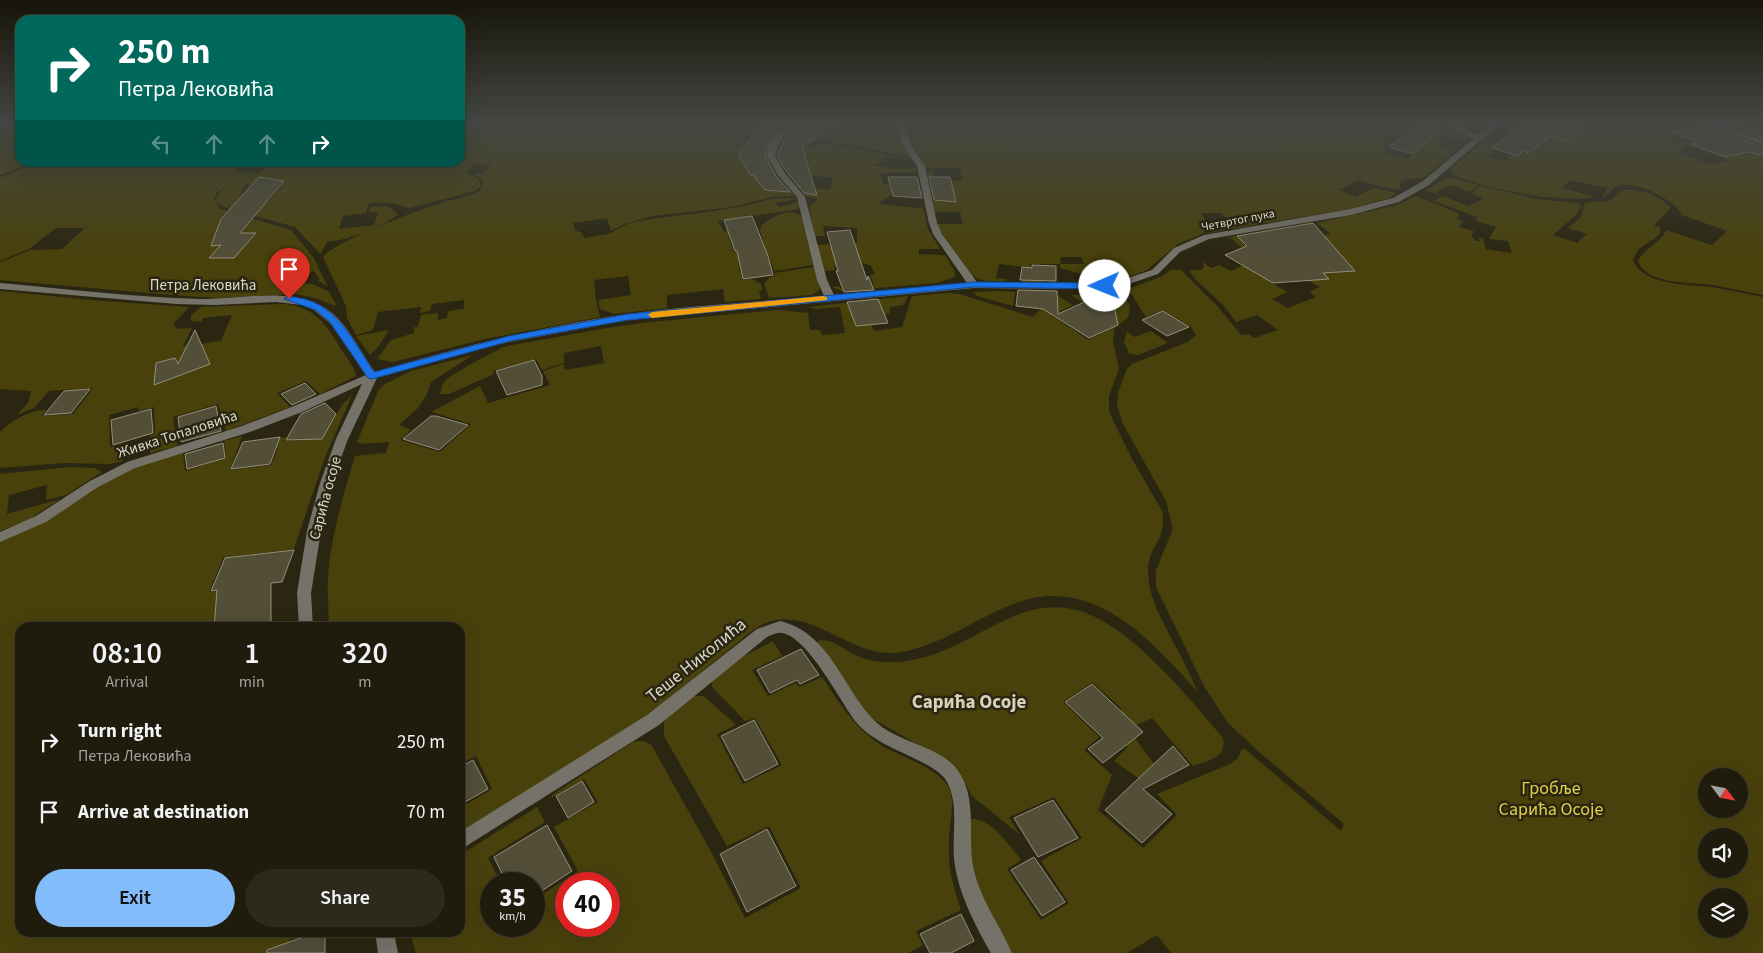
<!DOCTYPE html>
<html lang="en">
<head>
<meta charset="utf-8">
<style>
  :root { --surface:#201c0d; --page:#2d291b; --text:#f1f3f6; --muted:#a2a19d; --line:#3d3a2e; --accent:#82bcfa }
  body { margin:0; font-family:"Source Sans 3",sans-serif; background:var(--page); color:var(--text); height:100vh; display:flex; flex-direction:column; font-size:19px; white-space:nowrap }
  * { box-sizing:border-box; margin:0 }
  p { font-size:16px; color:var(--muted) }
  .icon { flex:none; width:28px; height:28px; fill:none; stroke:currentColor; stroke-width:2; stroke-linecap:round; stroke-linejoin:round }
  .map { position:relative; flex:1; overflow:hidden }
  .side { position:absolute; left:15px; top:622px; width:450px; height:315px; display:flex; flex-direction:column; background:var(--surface); border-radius:15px; box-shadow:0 5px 20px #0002,0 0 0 1px var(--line) }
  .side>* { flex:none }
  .banner { position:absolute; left:15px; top:15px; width:450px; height:152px; border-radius:15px; box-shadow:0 5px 20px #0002,0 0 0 1px var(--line); background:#00695c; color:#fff; overflow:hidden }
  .needle { width:32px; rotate:122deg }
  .fabs { position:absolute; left:1698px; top:768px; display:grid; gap:10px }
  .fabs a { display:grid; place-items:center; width:50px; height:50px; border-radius:50%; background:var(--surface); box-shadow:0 5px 20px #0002,0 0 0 1px var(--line); font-size:25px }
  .speed { position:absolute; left:480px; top:872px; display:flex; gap:10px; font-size:25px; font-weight:700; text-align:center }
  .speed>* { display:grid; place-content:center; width:65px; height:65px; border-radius:50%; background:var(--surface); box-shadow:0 5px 20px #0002,0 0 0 1px var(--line); line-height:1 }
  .speed small { font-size:12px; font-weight:400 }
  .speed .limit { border:8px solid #d22; background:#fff; color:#111 }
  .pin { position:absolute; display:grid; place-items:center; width:42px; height:42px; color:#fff; margin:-51px -21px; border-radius:50% 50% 50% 0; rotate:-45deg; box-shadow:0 0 5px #0007 }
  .pin .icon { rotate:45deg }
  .me { position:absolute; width:55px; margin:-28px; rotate:269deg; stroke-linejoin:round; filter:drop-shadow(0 0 4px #0008) }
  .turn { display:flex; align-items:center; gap:18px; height:105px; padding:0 20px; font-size:22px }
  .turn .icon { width:65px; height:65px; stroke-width:2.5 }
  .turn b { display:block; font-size:35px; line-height:42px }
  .lanes { display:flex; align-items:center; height:48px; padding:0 20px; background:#0003; justify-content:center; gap:25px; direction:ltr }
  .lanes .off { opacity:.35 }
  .eta { display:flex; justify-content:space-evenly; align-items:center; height:85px; text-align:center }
  .eta b { font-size:30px; font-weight:600; line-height:35px }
  .primary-button { display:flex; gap:10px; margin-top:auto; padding:10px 20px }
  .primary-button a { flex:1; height:58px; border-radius:30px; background:var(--accent); color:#111; font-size:20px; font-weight:600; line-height:58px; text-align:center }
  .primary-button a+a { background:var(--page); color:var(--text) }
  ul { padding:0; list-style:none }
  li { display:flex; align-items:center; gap:15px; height:70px; padding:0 20px }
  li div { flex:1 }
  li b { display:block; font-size:19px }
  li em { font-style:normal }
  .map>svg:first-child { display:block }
</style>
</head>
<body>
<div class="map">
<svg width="1763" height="953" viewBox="0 0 1763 953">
  <rect width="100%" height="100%" fill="#2a2611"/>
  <path fill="#49410c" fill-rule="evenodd" d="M0 122H20V162L30 163 0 175Z
    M460 122H757L752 123 740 142 765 144 766 155 772 167 742 162 750 176C755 176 786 185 790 189 794 192 793 193 794 196L772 197 732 207 653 216 624 224 611 231 607 218 573 223 575 230 582 233 584 238 609 234 625 225 637 221C671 216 705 213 739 207 758 204 777 194 796 200L775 203 779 207 798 202 799 209 718 221 724 232 753 228 755 233 728 237 734 252 765 247 760 230 761 226C770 217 793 205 802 218L813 265 774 271 769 256 738 262 742 280 752 279 761 284 762 290 759 291 761 299 725 302 723 289 667 295V308L614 314 600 309 598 300 631 295 628 276 594 280 596 300 600 317 485 339 393 362 377 359 391 340 414 333V327H418L421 315 438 313V320L447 318 448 311 464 309V300L432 304 430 311 420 313 421 307 378 312 373 330 356 335 347 318 346 306 323 257C331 244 413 212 432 206 448 200 465 198 480 191L484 182 480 178 472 174H482L491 165 475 164 466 173C472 176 481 177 481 186L475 191 410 208 391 203H369L366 213 343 216 339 229 374 225 378 212H369L371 207 387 206 398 214C385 226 346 242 328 241L320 254 295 227 230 209 220 205 216 200 218 194 227 187 217 192 214 198 220 209 291 230 314 258 327 286 317 280 320 279 314 271 299 276 306 284 310 283 328 291 336 304 335 306 315 298 296 294 219 298 172 295 0 280V262L31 250 62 249 85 228H56L29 249 0 261V178L36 163 235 162 239 167 234 172 260 173 268 166 258 165 262 163 460 162ZM241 182 249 185 283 184 269 201 251 202 252 200 237 201 243 193H240L246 185Z
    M785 122H815L809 127 853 142 855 141 825 131C844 119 848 121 868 126L873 124 888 128 893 126 879 122C886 123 892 123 896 129L912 157 822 140 781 127Z
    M899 122H1399L1392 127 1409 132 1401 138 1385 136 1386 153 1408 159 1419 149 1418 131 1448 140 1441 146 1445 147 1452 143 1461 145 1425 177 1402 181 1400 184 1401 190 1386 188 1358 180 1339 190 1356 197 1374 188 1397 193 1389 198 1349 209 1207 233V222L1227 221 1222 213H1202L1206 221 1204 233 1178 244 1147 270 1131 276 1107 281 1060 268V264H1084L1082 257H1060L1061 263 1058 264H1030V279L1042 280 1043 282H1022L1025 267 999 264 996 278 1006 279V281C994 281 982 283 972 275L937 226V224H963L960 212H934L932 189 927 172 932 171 936 182 963 180 959 168H926Z
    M1439 122C1449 122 1463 132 1468 139L1463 142 1420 131 1432 123 1439 126 1444 125Z
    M1511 122H1558L1557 123 1584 131 1591 124 1584 122H1693L1707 128C1690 133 1679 125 1664 131L1674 135 1671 137C1676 139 1683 144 1686 149L1677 152 1710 165 1728 160 1678 141 1677 138 1720 155C1730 152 1737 157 1747 153L1736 149 1763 157V295C1746 292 1730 288 1713 285 1691 282 1646 285 1638 261 1645 247 1661 243 1666 230L1712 245 1727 231 1682 215C1674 199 1635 180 1617 186 1610 188 1609 196 1602 198L1608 188 1569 180 1563 188 1596 197C1557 203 1487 190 1451 174V169L1486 139 1497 143 1491 148 1495 149 1487 157 1503 161 1510 155 1497 150 1519 156 1524 152 1530 154 1534 150 1490 136 1515 143 1536 135 1508 127 1504 130 1501 129Z
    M790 135 813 140 801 138 795 143 812 147 825 143 906 158 907 160 886 156 878 164 872 165 898 169 916 168 917 172 880 173 883 184H889V189H892L889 198H885L878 204 920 208 923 207 928 229 940 249H919V254L945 255 955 272V277L937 283 841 291 832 287 839 286 841 289 874 285 870 275 875 274 871 266 863 263 834 266 835 270 825 271 817 245 829 244 830 246 857 243V228L823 226 825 236H815L809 207 818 199 805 196 798 185 808 189H831L832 177 812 176 808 163 787 164 780 166 776 150 785 141 780 140Z
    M1445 178H1453L1478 185 1470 192 1451 185 1436 192 1441 195 1425 191Z
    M1481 186 1537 199 1579 203 1581 206 1576 215 1553 235 1577 243 1587 234 1568 228 1581 217 1585 203 1609 201 1623 190C1638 188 1660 195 1670 207L1668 211 1654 225 1661 228 1659 235 1638 250 1633 260C1643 287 1694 284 1717 288 1733 291 1748 294 1763 297V953H1171L1157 935 1127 953H1013C986 916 965 865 971 819 990 817 1010 846 1021 860L1007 869 1041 920 1069 903 1041 861 1082 838 1054 797 1009 817 1019 834 972 796 959 771 947 761 873 719 860 704 828 655 817 643 819 640C835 639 846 652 860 657 877 664 895 663 913 660 955 652 988 624 1028 611 1048 605 1071 606 1091 615 1140 637 1188 697 1223 738 1227 758 1208 761 1193 766L1152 718 1128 729 1165 778 1148 785 1114 761 1128 747 1102 725 1122 709 1092 682 1063 702 1099 737 1084 750 1112 775 1098 810 1143 848 1177 815 1157 794 1230 764 1238 758 1242 749H1245L1341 831 1344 824 1257 750 1228 723 1204 686 1156 587V570L1173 529 1166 501 1123 424 1117 406 1118 392 1127 369 1132 364 1188 342 1196 335 1191 327 1163 310 1146 317 1128 289 1163 276 1170 270H1181L1218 307 1241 335 1249 334 1254 338 1278 330 1257 315 1236 322 1223 305 1195 279 1190 272 1191 270H1201L1204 267 1202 262 1212 268 1219 265 1231 271 1246 264 1225 253 1240 255 1266 263 1286 266 1271 261 1296 258 1303 264 1323 261 1313 252 1292 254 1277 239 1250 242 1252 245H1245L1254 256 1262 255 1266 260 1236 251 1243 249 1230 237 1275 230 1289 241 1331 234 1317 223 1397 205 1416 196 1460 214 1457 219 1463 221 1459 227 1474 231 1471 236 1476 241H1480L1479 238H1483L1486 249 1512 253 1508 241 1489 239 1496 227 1476 221 1477 217 1419 195 1434 200 1443 196 1468 206 1483 199 1472 193ZM1299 268 1301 272 1296 274 1320 287 1309 292 1316 297 1288 308 1272 299 1287 292 1272 283 1300 271ZM1706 776H1739V809H1706ZM1706 836H1739V869H1706ZM1706 896H1739V929H1706Z
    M814 267 820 289 812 295 769 298 764 284 770 277 775 276 774 273Z
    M0 291 103 301 189 307 174 323 175 327 179 329 192 328 183 346 221 341 232 315 203 318 201 322 191 321V315L201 307 282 304C316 306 327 326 343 352 348 360 355 368 356 376L320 394 306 381 277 393 290 407 226 431 218 404 173 417 177 446 150 453V436L155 434 154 407 139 411 138 407 109 415 110 447 116 446 123 461 110 464 64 463 0 468V432C14 418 27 413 46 409L42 416 73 414 93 388 49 391 34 408 17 415 28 403 31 391 0 389Z
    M1000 291 1015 292 1013 306 977 296 973 292Z
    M1114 292 1125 297 1130 306 1128 318 1117 326 1106 319 1117 308 1114 294 1094 293 1096 307 1083 303 1071 295Z
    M948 293 959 294 1033 317 1041 309 1043 293 1058 296 1073 305 1051 315 1088 340 1115 327 1113 342 1119 368 1109 396V412L1132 459 1162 511C1168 540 1148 546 1148 570 1148 599 1164 623 1177 649 1184 662 1191 677 1197 691 1156 645 1102 584 1033 598 1019 601 1006 607 993 613 963 627 935 646 902 652 855 661 816 609 771 621 754 626 739 642 725 653 698 674 672 697 644 717 585 759 522 796 460 836V808L492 789 476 756 460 764V628H329C329 611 327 594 328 577 331 536 343 496 355 456L386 453 389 442 361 444 357 442 379 389 385 384 411 371 473 355 431 382 426 396 418 408 399 425 411 430 400 440 440 452 471 424 431 412 480 386 488 403 550 385 543 371 564 364 565 370 604 363 601 346 564 353V363L542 370 536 359 493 371 494 374 449 394H440C441 390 442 385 444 382 451 374 496 350 507 346L607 328 650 322 778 310 808 313 810 330H820L822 335 845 333 840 307 816 309 808 307 908 296 904 305 890 307V313L868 317 874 331 902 327 912 296Z
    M389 330 378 347 370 355 356 336Z
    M1151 331 1168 343 1138 355 1129 354 1124 342 1127 332 1135 337Z
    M352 395 324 460 294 549 223 558 209 592 251 587 246 606 272 604 212 621V627L20 628V932L310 933 289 940V953H0V541L108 480 140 465 183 453 185 471 226 458 224 441 242 436 230 470 271 465 278 448H270L274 438 286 437 285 441 322 439 342 405Z
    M70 467 94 468 102 472 66 495 46 500 47 485 9 495 7 514 60 499 28 520 0 531V474Z
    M773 641 782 656 752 670 768 696 796 683 799 687 822 677C840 704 856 730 884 747 903 758 946 770 951 794 954 808 949 825 949 839 947 865 953 886 961 910L916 931 923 945 908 953H416L410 933 460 932V855L537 807 545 822 488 858 501 884H491V926H534V900L578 871 554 827 598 802 584 779 552 797V795L633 742C641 740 646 741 652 746L708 846 745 918 801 888 769 826 727 846 664 736V724L666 718 692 696H704L736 725 717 734 743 784 782 765 755 718 745 721 712 687V681L742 657ZM566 884H609V926H566Z"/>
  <path fill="#524e38" stroke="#949078" d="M761 122H844L802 147 817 195 804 193 786 171 777 156 787 135 782 130 772 138 765 156 776 176 790 192 765 190 753 175 751 176 738 155Z
    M1441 122 1444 125 1413 154 1389 147 1414 125 1418 126Z
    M1521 122H1592L1570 142 1520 128Z
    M1739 123 1763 133V138L1721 125Z
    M1703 127 1763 147V156L1749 152 1725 157 1691 144 1698 142 1671 132Z
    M1515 129 1548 138 1529 153 1523 151 1518 156 1492 148Z
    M259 177 284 181 240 233H256L234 258H209L221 245 211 246 221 219Z
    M888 177H917L922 198 893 196Z
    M929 177H950L956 202 934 200Z
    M752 216 768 256 773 275 743 279 737 251H735L724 220Z
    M1313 223 1355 271 1323 273 1329 279 1273 283 1225 255 1247 246 1237 236Z
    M850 230 867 280 868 276 874 290 844 292 836 271H838L827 232Z
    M1032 265 1056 266V281L1020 280 1022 267 1032 268Z
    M1018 290 1057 291 1058 314 1102 294 1112 295 1118 325 1089 338 1043 309 1016 306Z
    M878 299 888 323 856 326 847 302Z
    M1163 311 1189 327 1167 336 1142 320Z
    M195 330 210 364 154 385 156 363 175 358 178 364Z
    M534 360 542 376V385L507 395 496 371Z
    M305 383 316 394 292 405 281 394Z
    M90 389 71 413 44 415 64 391Z
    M325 403 336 414 322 439 286 440 301 414Z
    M216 406 221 431 181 442 178 417Z
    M151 409 153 433 113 445 111 420Z
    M431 416H436L468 425 439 450 403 439Z
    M280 437 270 464 231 469 243 442Z
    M223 443 225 458 187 469 185 454Z
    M294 550 282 582 271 583V628H214L217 590 211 591 225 558Z
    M801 649 819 675 800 684 797 680 770 693 757 670Z
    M1092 684 1143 732 1103 763 1088 749 1103 738 1065 702Z
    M754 720 778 764 745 781 721 736Z
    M1173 746 1189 765 1143 789 1172 814 1142 843 1105 810Z
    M473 760 488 789 460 805V767Z
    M582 781 594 802 568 818 556 796Z
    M1053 800 1078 838 1038 857 1014 818Z
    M547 825 572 871 534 896V884H507L494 857Z
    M767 829 796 886 747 912 720 854Z
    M1034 857 1065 902 1042 916 1011 870Z
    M961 914 974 941 951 953H930L920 934Z
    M317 932H325V953H267V950Z"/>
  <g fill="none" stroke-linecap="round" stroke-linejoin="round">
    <path fill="#757369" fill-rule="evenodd" d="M893 122H901L914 150 925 166 937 223 942 234 977 282 1091 283 1122 280 1152 270 1174 248 1204 235 1350 209 1393 198 1423 181 1473 139 1443 122H1452L1477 135 1496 122H1505L1481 140 1429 185 1399 202 1351 215 1209 239 1180 252 1158 274 1123 286 1091 289 974 288 629 320 509 342 444 358 377 378 348 439 332 483 321 531 311 593 313 628H299L297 593 307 531 320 483 336 439 362 384 302 412 250 432 135 468 98 487 46 522 0 542V532L36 516 90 481 127 462 242 426 294 406 366 375 330 323 314 310 302 305 276 302 215 305 176 304 0 289V283C67 289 133 297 200 299 239 300 283 287 320 305 345 317 359 350 375 372 458 347 541 327 627 314 692 305 758 302 824 296L817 280 797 197 778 175 767 156C768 148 774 135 781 132L785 134 776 150 775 156 784 172 805 197 827 280 834 295 967 283 933 234 929 223 917 166 906 150Z
      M1693 122H1705L1763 140V145Z
      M780 621C830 633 842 687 874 720 898 745 946 745 962 777 977 806 967 840 974 870 981 901 1000 925 1012 953H991C975 925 957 891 954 858 952 833 959 804 947 782 936 760 878 750 856 722 840 701 808 637 782 633 777 632 772 635 767 637L659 725 460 850V832L647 715 757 629Z
      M375 932H394L398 953H378Z"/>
  </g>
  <linearGradient id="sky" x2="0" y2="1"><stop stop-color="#171509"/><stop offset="0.48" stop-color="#444743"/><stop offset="1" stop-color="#444743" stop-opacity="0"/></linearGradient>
  <rect width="1763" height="255" fill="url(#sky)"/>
  <path fill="#1a73e8" stroke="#114b97" d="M974 282 1105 283 1110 286 1105 289 974 287 628 320 510 341 372 379 368 378 330 322 316 310 284 299C289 295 293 297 299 298 336 303 355 344 374 372L509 336 628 314Z"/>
  <path fill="#f59e0b" d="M823 296 827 297V300L652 318 648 315 652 312Z"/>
  <g text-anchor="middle" stroke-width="5" stroke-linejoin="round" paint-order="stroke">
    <g font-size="12" fill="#dad9cb" stroke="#2a2611">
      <text transform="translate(1238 220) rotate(-11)" y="4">Четвртог пука</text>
    </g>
    <g font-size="15" fill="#dad9cb" stroke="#2a2611">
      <text x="203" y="290">Петра Лековића</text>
      <text transform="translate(177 434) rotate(-18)" y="5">Живка Топаловића</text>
      <text transform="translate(325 498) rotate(-75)" y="5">Сарића осоје</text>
    </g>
    <g font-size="18" fill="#dad9cb" stroke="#2a2611">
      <text transform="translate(696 660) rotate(-39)" y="6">Теше Николића</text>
    </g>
    <g font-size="18" fill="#e1ce4a" stroke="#2a2611">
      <text x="1551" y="794">Гробље<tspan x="1551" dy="21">Сарића Осоје</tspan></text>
    </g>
    <g font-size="19" font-weight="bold" fill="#d6d3b8" stroke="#2a2611">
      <text x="969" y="708">Сарића Осоје</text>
    </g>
  </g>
</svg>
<div class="fabs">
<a><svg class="needle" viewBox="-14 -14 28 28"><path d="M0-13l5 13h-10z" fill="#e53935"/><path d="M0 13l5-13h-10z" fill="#a2a19d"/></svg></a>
<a><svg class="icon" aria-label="sound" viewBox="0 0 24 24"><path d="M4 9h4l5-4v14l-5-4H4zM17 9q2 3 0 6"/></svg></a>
<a><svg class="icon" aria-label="layers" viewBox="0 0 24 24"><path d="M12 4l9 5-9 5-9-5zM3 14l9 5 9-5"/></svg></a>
</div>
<div class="speed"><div>35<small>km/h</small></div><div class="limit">40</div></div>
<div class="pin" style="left:289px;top:299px;background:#d93025"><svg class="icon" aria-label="arrive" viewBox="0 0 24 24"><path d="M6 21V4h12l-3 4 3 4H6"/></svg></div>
<svg class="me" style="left:1105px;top:286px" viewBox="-20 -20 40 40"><circle r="19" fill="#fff"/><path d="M0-13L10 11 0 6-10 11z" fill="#1a73e8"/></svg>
<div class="banner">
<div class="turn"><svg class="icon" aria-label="right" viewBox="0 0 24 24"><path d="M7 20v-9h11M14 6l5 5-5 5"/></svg><div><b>250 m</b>Петра Лековића</div></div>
<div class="lanes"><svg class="icon off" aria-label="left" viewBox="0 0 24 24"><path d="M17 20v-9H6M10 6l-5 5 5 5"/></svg><svg class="icon off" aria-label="ahead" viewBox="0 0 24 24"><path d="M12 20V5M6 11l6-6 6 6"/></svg><svg class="icon off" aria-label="ahead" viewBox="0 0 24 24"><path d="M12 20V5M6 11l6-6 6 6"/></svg><svg class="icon" aria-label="right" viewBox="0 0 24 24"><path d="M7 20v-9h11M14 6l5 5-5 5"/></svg></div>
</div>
<section class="side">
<div class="eta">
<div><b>08:10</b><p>Arrival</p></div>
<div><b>1</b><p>min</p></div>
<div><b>320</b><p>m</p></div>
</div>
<ul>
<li><svg class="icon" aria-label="right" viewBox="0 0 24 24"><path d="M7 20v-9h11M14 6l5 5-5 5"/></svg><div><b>Turn right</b><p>Петра Лековића</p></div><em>250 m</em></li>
<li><svg class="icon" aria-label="arrive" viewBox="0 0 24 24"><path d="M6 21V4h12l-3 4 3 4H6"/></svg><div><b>Arrive at destination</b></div><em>70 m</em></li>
</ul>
<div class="primary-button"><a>Exit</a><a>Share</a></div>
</section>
</div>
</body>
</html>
